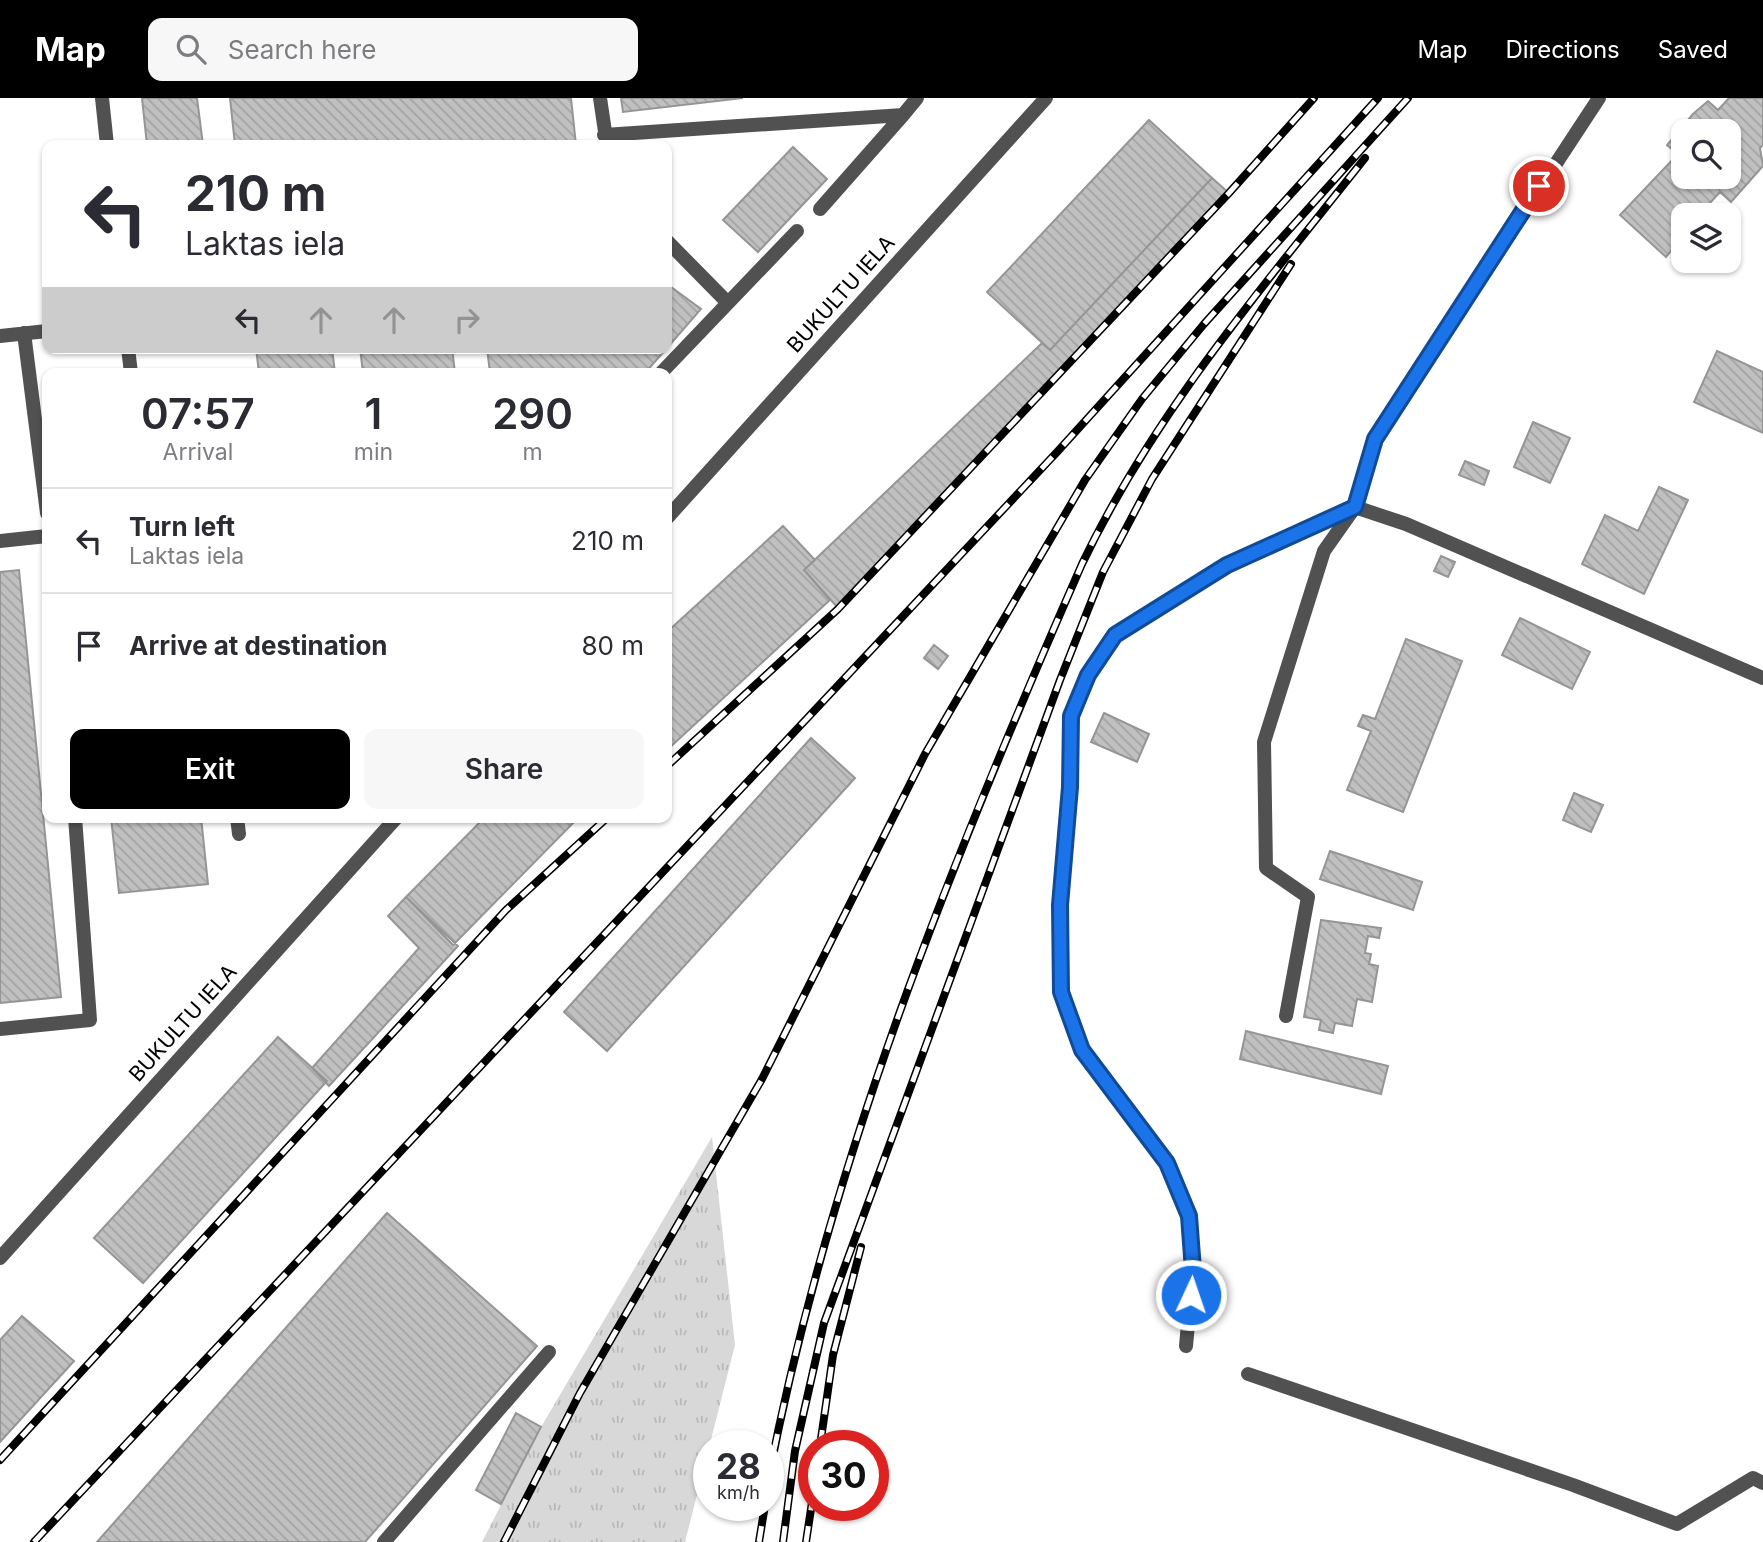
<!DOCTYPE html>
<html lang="en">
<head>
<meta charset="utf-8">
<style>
  :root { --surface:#fff; --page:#f7f7f7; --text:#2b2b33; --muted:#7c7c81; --line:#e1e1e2; --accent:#000 }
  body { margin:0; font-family:Inter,sans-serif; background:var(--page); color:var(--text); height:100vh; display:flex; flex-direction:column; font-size:26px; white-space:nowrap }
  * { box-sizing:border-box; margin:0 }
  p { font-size:23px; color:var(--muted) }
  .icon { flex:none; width:38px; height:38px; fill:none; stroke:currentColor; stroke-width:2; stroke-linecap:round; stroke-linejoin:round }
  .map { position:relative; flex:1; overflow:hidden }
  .side { position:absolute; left:42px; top:270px; width:630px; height:455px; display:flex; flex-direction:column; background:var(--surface); border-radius:14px; box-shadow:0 2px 5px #0004 }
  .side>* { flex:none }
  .banner { position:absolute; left:42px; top:42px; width:630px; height:214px; border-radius:14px; box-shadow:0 2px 5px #0004; background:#fff; color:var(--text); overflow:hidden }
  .buttons { position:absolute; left:1671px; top:21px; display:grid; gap:14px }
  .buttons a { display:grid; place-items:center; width:70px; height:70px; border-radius:14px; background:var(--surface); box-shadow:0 2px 5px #0004; font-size:35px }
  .speed { position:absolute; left:693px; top:1332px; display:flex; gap:14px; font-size:35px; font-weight:700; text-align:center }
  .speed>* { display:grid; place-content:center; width:91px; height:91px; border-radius:50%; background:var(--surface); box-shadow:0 2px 5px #0004; line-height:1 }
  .speed small { font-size:18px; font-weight:400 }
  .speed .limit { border:10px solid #d22; background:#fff; color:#111 }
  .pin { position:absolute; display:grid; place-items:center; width:60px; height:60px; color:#fff; margin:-30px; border:4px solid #fff; border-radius:50%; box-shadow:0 2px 7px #0007 }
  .me { position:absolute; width:77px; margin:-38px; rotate:3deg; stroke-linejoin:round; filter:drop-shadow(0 0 5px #0008) }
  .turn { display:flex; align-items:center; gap:24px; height:147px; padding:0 28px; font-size:32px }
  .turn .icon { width:91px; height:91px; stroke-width:2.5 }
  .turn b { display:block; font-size:49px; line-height:60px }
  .lanes { display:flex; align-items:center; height:66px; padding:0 28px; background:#0003; justify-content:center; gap:35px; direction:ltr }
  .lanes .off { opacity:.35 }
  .eta { display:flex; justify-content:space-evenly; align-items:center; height:119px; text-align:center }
  .eta b { font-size:42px; font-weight:600; line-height:49px }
  .action { display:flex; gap:14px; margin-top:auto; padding:14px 28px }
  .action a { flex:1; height:80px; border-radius:14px; background:var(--accent); color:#fff; font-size:28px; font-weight:600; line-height:80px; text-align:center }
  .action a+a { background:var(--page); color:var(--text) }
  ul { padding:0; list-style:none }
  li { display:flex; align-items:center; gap:21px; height:105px; padding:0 28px; border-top:2px solid var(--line) }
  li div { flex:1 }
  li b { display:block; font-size:26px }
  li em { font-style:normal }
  header { display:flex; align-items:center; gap:42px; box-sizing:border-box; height:98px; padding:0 35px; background:var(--accent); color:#fff }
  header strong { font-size:33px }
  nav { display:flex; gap:38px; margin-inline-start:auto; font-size:24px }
  .search { width:490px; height:63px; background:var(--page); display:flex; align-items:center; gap:18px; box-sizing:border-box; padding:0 24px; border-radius:14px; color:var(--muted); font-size:26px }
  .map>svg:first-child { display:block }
</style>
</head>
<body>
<header>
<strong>Map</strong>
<div class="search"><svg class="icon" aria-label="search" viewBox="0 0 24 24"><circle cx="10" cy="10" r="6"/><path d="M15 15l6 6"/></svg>Search here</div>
<nav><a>Map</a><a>Directions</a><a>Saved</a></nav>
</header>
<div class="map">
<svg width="1763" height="1444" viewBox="0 0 1763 1444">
  <defs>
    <pattern id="grass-tufts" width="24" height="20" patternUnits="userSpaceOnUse" patternTransform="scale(1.75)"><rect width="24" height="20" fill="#d8d8d8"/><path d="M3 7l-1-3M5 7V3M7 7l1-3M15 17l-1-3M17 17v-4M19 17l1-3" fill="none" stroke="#b8b8b8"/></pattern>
    <pattern id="building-back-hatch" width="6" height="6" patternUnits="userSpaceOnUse" patternTransform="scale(1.75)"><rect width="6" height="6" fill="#c0c0c0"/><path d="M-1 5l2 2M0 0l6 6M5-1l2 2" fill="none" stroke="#a3a3a3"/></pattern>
  </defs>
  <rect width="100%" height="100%" fill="#fff"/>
  <path fill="url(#grass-tufts)" d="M712 1039 735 1247 685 1444H482L541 1329Z"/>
  <path fill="url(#building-back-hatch)" stroke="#959595" stroke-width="2" fill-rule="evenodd" d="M142 0H197L203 47H147Z
    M230 0H571L576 47H235Z
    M621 0H743L623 14Z
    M1729 0H1763V47L1760 50 1763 68 1731 104 1720 94 1699 117H1684L1681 141 1666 159 1620 117 1678 56 1667 47 1693 16 1708 3 1718 12ZM1684 33H1729V79H1684Z
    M1149 22 1212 80 1050 252 987 194Z
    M793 49 827 81 758 154 723 122Z
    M1212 80 1229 95 838 510 804 472 1042 245 1050 252Z
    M667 186 701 211 667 250Z
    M256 250H332L335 275H259Z
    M360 250H452L455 275H363Z
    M487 250H667L645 275H490Z
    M1717 253 1763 274V335L1694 304Z
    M1533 324 1570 340 1550 385 1514 369Z
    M1465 363 1489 373 1484 387 1459 377Z
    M1659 389 1688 402 1644 496 1582 466 1605 417 1638 433Z
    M783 428 815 462 804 472 830 502 667 652V534Z
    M1441 458 1455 464 1448 479 1434 473Z
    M19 472 61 899 0 905V474Z
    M1520 520 1590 554 1572 591 1502 557Z
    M1406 541 1462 563 1403 714 1347 692 1371 633 1358 628 1363 617 1375 621Z
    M934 547 948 558 938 571 924 560Z
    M1104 615 1149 636 1137 664 1091 644Z
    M811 640 855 680 607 953 564 914Z
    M1574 695 1603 707 1591 734 1563 722Z
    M111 719H201L208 786 119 795Z
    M485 719H579L453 847 406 799Z
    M1330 753 1422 784 1413 812 1320 781Z
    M406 799 458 848 329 988 312 970 419 850 388 818Z
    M1321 822 1381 830 1379 840 1368 838 1365 855 1371 856 1369 866 1378 868 1372 904 1357 901 1352 928 1335 925 1333 935 1319 932 1321 922 1304 919Z
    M1246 933 1388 968 1381 996 1240 961Z
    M278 939 327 983 143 1185 94 1140Z
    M387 1115 537 1248 365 1444H97Z
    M22 1218 74 1263 0 1344V1242Z
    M516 1315 541 1329 501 1406 476 1392Z"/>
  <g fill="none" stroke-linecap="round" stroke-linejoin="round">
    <path stroke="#515151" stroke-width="14" d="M102 0 107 47
      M600 0 607 47
      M604 37 903 17 917 0
      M820 111 903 17
      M667 143 728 205
      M24 235 47 415
      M0 238 47 233
      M128 250 131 275
      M661 275 797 133
      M0 443 47 438
      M237 719 239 736
      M1286 918 1308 799 1266 770 1264 644 1324 453 1355 409 1406 426 1763 580
      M0 931 90 922 75 719
      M1248 1276 1573 1387 1677 1426 1753 1380 1763 1385
      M384 1444 549 1254"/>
    <path stroke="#515151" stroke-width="14" d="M1186 1248 1193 1172 1189 1118 1167 1065 1082 952 1061 894 1060 807 1070 689 1071 618 1088 577 1115 537 1227 467 1355 409 1375 341 1599 0"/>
    <path stroke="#515151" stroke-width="14" d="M667 420 1046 0
      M0 1160 397 719"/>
    <defs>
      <path id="rail" d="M667 668 838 511 1229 95 1314 0
        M820 1348 833 1257 861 1149
        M0 1362 506 812 608 719
        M768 1383C829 1064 952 762 1082 466 1154 315 1262 190 1365 60
        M34 1444 1058 353 1378 0
        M504 1444 580 1295 762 981 925 656 1085 382 1142 301 1204 226 1408 0
        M759 1444 765 1407
        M783 1444 795 1353 824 1225 1060 582 1103 474 1152 381 1291 166
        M806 1444 814 1391"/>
    </defs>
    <use href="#rail" stroke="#000" stroke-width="8"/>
    <use href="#rail" stroke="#fff" stroke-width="5" stroke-dasharray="16" stroke-linecap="butt"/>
  </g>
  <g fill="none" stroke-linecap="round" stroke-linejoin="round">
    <defs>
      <path id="route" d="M1191 1197 1193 1172 1189 1118 1167 1065 1082 952 1061 894 1060 807 1070 689 1071 618 1088 577 1115 537 1227 467 1355 409 1375 341 1539 88"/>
    </defs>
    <use href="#route" stroke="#114b97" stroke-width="18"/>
    <use href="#route" stroke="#1a73e8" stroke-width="12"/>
  </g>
  <g text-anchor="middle" stroke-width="5" stroke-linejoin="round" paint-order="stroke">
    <g font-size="21" fill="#000" stroke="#fff">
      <text transform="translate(841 196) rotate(-48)" y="7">BUKULTU IELA</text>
      <text transform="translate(183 925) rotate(-48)" y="7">BUKULTU IELA</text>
    </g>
  </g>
</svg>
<div class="buttons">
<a><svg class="icon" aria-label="search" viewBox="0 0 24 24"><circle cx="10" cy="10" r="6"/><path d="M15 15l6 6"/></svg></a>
<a><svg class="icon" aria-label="layers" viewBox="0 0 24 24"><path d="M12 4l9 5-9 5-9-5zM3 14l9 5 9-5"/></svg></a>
</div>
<div class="speed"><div>28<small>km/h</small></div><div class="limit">30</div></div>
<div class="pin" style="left:1539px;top:88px;background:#d93025"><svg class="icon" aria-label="arrive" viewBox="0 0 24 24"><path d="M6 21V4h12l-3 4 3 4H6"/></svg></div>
<svg class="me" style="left:1191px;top:1197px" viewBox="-20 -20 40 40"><circle r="17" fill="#1a73e8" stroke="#fff" stroke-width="3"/><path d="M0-11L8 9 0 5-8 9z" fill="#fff"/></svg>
<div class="banner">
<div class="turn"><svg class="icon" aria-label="left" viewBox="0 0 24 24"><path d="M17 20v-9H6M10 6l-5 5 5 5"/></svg><div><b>210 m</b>Laktas iela</div></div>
<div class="lanes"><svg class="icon" aria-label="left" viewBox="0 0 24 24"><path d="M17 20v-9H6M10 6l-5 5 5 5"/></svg><svg class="icon off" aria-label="ahead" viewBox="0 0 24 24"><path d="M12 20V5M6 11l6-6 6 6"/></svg><svg class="icon off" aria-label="ahead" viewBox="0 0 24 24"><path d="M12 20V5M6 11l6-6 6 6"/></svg><svg class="icon off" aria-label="right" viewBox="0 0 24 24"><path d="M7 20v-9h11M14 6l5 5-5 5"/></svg></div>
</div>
<section class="side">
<div class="eta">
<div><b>07:57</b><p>Arrival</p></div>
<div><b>1</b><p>min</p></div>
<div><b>290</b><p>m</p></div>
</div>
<ul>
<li><svg class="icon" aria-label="left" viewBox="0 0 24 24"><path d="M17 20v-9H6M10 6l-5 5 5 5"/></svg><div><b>Turn left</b><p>Laktas iela</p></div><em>210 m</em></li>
<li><svg class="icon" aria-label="arrive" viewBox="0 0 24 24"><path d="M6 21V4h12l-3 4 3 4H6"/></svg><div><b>Arrive at destination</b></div><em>80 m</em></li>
</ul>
<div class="action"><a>Exit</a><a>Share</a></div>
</section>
</div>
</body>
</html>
